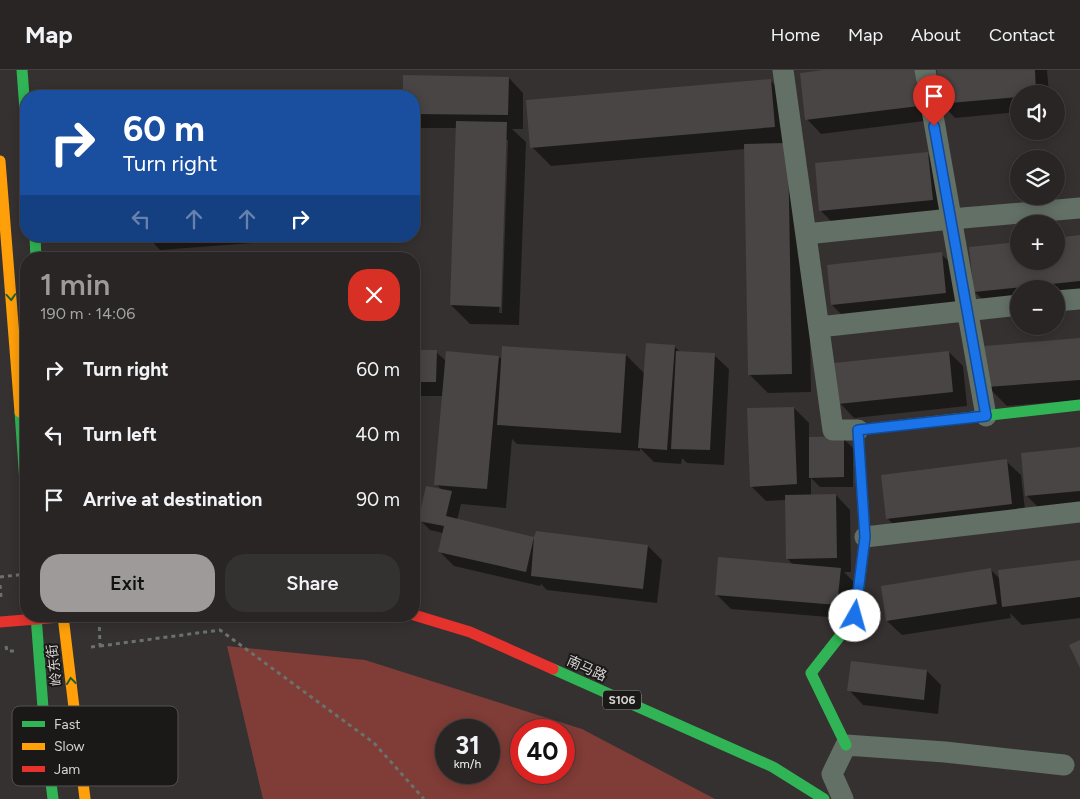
<!DOCTYPE html>
<html lang="en">
<head>
<meta charset="utf-8">
<style>
  :root { --surface:#282524; --page:#343131; --text:#f1f3f6; --muted:#a5a5a6; --line:#444241; --accent:#9e9a99 }
  body { margin:0; font-family:Figtree,"Noto Sans SC",sans-serif; background:var(--page); color:var(--text); height:100vh; display:flex; flex-direction:column; font-size:19px; white-space:nowrap }
  * { box-sizing:border-box; margin:0 }
  p { font-size:16px; color:var(--muted) }
  .icon { flex:none; width:28px; height:28px; fill:none; stroke:currentColor; stroke-width:2; stroke-linecap:round; stroke-linejoin:round }
  .map { position:relative; flex:1; overflow:hidden }
  .drawer { position:absolute; left:20px; top:182px; width:400px; height:370px; display:flex; flex-direction:column; background:var(--surface); border-radius:20px; box-shadow:0 2px 12px #0003,0 0 0 1px var(--line) }
  .drawer>* { flex:none }
  .banner { position:absolute; left:20px; top:20px; width:400px; height:152px; border-radius:20px; box-shadow:0 2px 12px #0003,0 0 0 1px var(--line); background:#1a4fa0; color:#fff; overflow:hidden }
  .controls { position:absolute; left:1010px; top:15px; display:grid; gap:10px }
  .controls a { display:grid; place-items:center; width:55px; height:55px; border-radius:50%; background:var(--surface); box-shadow:0 2px 12px #0003,0 0 0 1px var(--line); font-size:25px }
  .speed { position:absolute; left:435px; top:649px; display:flex; gap:10px; font-size:25px; font-weight:700; text-align:center }
  .speed>* { display:grid; place-content:center; width:65px; height:65px; border-radius:50%; background:var(--surface); box-shadow:0 2px 12px #0003,0 0 0 1px var(--line); line-height:1 }
  .speed small { font-size:12px; font-weight:400 }
  .speed .limit { border:8px solid #d22; background:#fff; color:#111 }
  .pin { position:absolute; display:grid; place-items:center; width:42px; height:42px; color:#fff; margin:-51px -21px; border-radius:50% 50% 50% 0; rotate:-45deg; box-shadow:0 0 5px #0007 }
  .pin .icon { rotate:45deg }
  .me { position:absolute; width:55px; margin:-28px; rotate:7deg; stroke-linejoin:round; filter:drop-shadow(0 0 4px #0008) }
  .turn { display:flex; align-items:center; gap:18px; height:105px; padding:0 20px; font-size:22px }
  .turn .icon { width:65px; height:65px; stroke-width:2.5 }
  .turn b { display:block; font-size:35px; line-height:42px }
  .lanes { display:flex; align-items:center; height:48px; padding:0 20px; background:#0003; justify-content:center; gap:25px; direction:ltr }
  .lanes .off { opacity:.35 }
  .round { display:grid; place-items:center; flex:none; width:52px; height:52px; border-radius:20px; background:var(--page) }
  .headline { display:flex; align-items:center; justify-content:space-between; height:85px; padding:0 20px }
  h1 { font-size:30px; font-weight:600; line-height:38px; color:var(--accent) }
  .primary-button { display:flex; gap:10px; margin-top:auto; padding:10px 20px }
  .primary-button a { flex:1; height:58px; border-radius:20px; background:var(--accent); color:#111; font-size:20px; font-weight:600; line-height:58px; text-align:center }
  .primary-button a+a { background:var(--page); color:var(--text) }
  ul { padding:0; list-style:none }
  li { display:flex; align-items:center; gap:15px; height:65px; padding:0 20px }
  li div { flex:1 }
  li b { display:block; font-size:19px }
  li em { font-style:normal }
  header { display:flex; align-items:center; gap:30px; box-sizing:border-box; height:70px; padding:0 25px; background:var(--surface); border-bottom:1px solid var(--line) }
  header strong { font-size:24px }
  nav { display:flex; gap:28px; margin-inline-start:auto; font-size:18px }
  .map>svg:first-child { display:block }
</style>
</head>
<body>
<header>
<strong>Map</strong>
<nav><a>Home</a><a>Map</a><a>About</a><a>Contact</a></nav>
</header>
<div class="map">
<svg width="1080" height="729" viewBox="0 0 1080 729">
  <rect width="100%" height="100%" fill="#353130"/>
  <path fill="#803c36" fill-rule="evenodd" d="M227 576 365 590 582 659 715 729H263ZM446 660H489V702H446ZM521 660H564V702H521Z"/>
  <path fill="#0007" fill-rule="evenodd" d="M835 0H923L933 50 821 64 807 49Z
    M938 0H1047L1049 24H1019V42L955 48 941 33Z
    M404 6 509 8 523 23V59H512L526 72 519 255 470 254 451 235 457 58H418L414 53V26H404ZM505 70H508L502 243H499Z
    M770 10 789 29V76L807 94 811 322 768 323 749 304 745 79 551 96 532 77Z
    M927 83 942 98 947 145 835 155 821 141Z
    M147 166H330V167L160 180Z
    M1080 166V232L1056 234V219H1019V238L994 241 975 222 1019 191H1056Z
    M941 184 956 198 960 237 846 249 832 235Z
    M1080 269V330L1007 336 988 317Z
    M674 276 681 283 714 285 729 299 724 395 687 393 682 388 681 394 654 392 640 378V381L517 374 512 369 506 438 461 434 457 450 535 469 648 476 662 490 657 533 547 520 541 514 540 516 454 496 439 481 443 463 430 460 420 450 442 420 436 414 443 326H414V281L436 282 447 292 499 287 503 290 626 285 645 304Z
    M949 282 963 296 967 336 854 348 840 333Z
    M794 338 809 353V368H843L853 378V417H820L811 408V425H836L850 440 851 502H844L855 513 852 549 731 539 716 524 793 495 787 488 786 430 766 431 751 416Z
    M1080 379V441L1045 444 1026 425Z
    M1006 391 1021 405 1026 448 902 463 887 448Z
    M1080 491V548L1022 555 1010 543 1011 548 902 565 887 551 991 500 1000 509Z
    M927 601 941 615 938 644 863 635 849 620Z"/>
  <path fill="#484544" d="M824 0H915L919 36 805 50 800 3Z
    M937 0H1035L1036 24H1019V27L939 34Z
    M403 5 509 7 508 45 414 44V26H403Z
    M771 9 775 57 530 78 526 30Z
    M456 51 507 52 501 237 450 235Z
    M788 73 792 304 748 305 744 74Z
    M928 82 933 130 819 141 815 93Z
    M1080 165V211L974 222 969 177 1019 172V191H1056V168Z
    M942 182 946 223 831 235 827 195Z
    M1080 268V310L987 317 984 276Z
    M646 273 675 275 667 380 638 378Z
    M502 276 626 284 621 363 497 355Z
    M414 280H437L436 312H414Z
    M446 281 499 286 487 419 434 415Z
    M676 281 715 283 710 380 671 379Z
    M949 281 953 322 838 334 834 293Z
    M794 337 797 414 750 417 747 338Z
    M844 366V407L809 408V367Z
    M1080 377V421L1025 426 1021 383Z
    M1007 389 1012 434 886 449 881 405Z
    M426 416 452 421 446 446 534 467 526 502 438 482 444 456 418 451Z
    M836 424 837 488 786 489 785 425Z
    M536 461 648 475 643 519 531 506 534 467Z
    M718 487 841 498 837 535 715 525Z
    M1080 490V527L1002 537 998 500Z
    M991 498 997 534 886 551 881 516Z
    M1080 570V598L1069 575Z
    M851 591 927 600 924 630 847 621Z"/>
  <g fill="none" stroke-linecap="round" stroke-linejoin="round">
    <path stroke="#6a726b" stroke-width="3" stroke-dasharray="4 4" stroke-linecap="butt" d="M0 507 26 504
      M0 515 1 527
      M6 576 7 581H14
      M100 576 220 560 374 673 424 729
      M91 577 100 576 99 546"/>
    <path stroke="#637066" stroke-width="21" d="M783 0 833 360H858
      M925 0 986 346
      M806 164 951 149 1080 138
      M1056 231 1080 229
      M819 257 1019 235
      M865 467 1080 442
      M843 729 832 704 846 675 945 682 1064 695"/>
    <path stroke="#30b455" stroke-width="11" d="M22 0 26 53
      M35 166 36 189
      M20 342 26 426
      M36 546 45 664 53 729
      M553 599 773 697 824 729
      M846 675 811 603 855 547 865 467 858 360 1080 335"/>
    <path stroke="#ff9f0a" stroke-width="11" d="M0 91 20 342
      M63 546 85 729"/>
    <path stroke="#e5322d" stroke-width="11" d="M414 545 470 562 553 599
      M0 552 61 547"/>
  </g>
  <defs><path id="oneway-chevron" d="M-2-3.5L2.5 0L-2 3.5" fill="none" stroke-width="1.6" stroke-linecap="round" stroke-linejoin="round" transform="scale(1.25)"/></defs>
  <g stroke="#245f33">
    <use href="#oneway-chevron" transform="translate(11 227) rotate(86)"/>
    <use href="#oneway-chevron" transform="translate(71 611) rotate(-97)"/>
  </g>
  <g fill="none" stroke-linecap="round" stroke-linejoin="round">
    <defs>
      <path id="route" d="M855 546 865 467 858 360 986 346 934 56"/>
    </defs>
    <use href="#route" stroke="#114b97" stroke-width="12"/>
    <use href="#route" stroke="#1a73e8" stroke-width="9"/>
  </g>
  <g text-anchor="middle" stroke-width="4" stroke-linejoin="round" paint-order="stroke">
    <rect fill="#1b1918" stroke="#9e9a9a" stroke-width="1" x="603" y="620.5" width="38" height="19" rx="4"/>
    <g font-size="12" font-weight="bold" fill="#d6d2d1">
      <text x="622" y="634">S106</text>
    </g>
    <g font-size="14" fill="#d6d2d1" stroke="#1b1918">
      <text transform="translate(54 595) rotate(-97)" y="5">岭东街</text>
      <text transform="translate(587 598) rotate(24)" y="5">南马路</text>
    </g>
  </g>
  <rect x="12" y="636" width="166" height="80" rx="8" fill="#1b1918" stroke="#535050" stroke-width="1"/>
  <rect x="22" y="651" width="23" height="6" fill="#30b455"/>
  <rect x="22" y="673" width="23" height="7" fill="#ff9f0a"/>
  <rect x="22" y="696" width="23" height="6" fill="#e5322d"/>
  <g font-size="14" fill="#d6d2d1">
    <text x="54" y="659">Fast</text>
    <text x="54" y="681">Slow</text>
    <text x="54" y="704">Jam</text>
  </g>
</svg>
<div class="controls">
<a><svg class="icon" aria-label="sound" viewBox="0 0 24 24"><path d="M4 9h4l5-4v14l-5-4H4zM17 9q2 3 0 6"/></svg></a>
<a><svg class="icon" aria-label="layers" viewBox="0 0 24 24"><path d="M12 4l9 5-9 5-9-5zM3 14l9 5 9-5"/></svg></a>
<a>+</a>
<a>−</a>
</div>
<div class="speed"><div>31<small>km/h</small></div><div class="limit">40</div></div>
<div class="pin" style="left:934px;top:56px;background:#d93025"><svg class="icon" aria-label="arrive" viewBox="0 0 24 24"><path d="M6 21V4h12l-3 4 3 4H6"/></svg></div>
<svg class="me" style="left:855px;top:546px" viewBox="-20 -20 40 40"><circle r="19" fill="#fff"/><path d="M0-13L10 11 0 6-10 11z" fill="#1a73e8"/></svg>
<div class="banner">
<div class="turn"><svg class="icon" aria-label="right" viewBox="0 0 24 24"><path d="M7 20v-9h11M14 6l5 5-5 5"/></svg><div><b>60 m</b>Turn right</div></div>
<div class="lanes"><svg class="icon off" aria-label="left" viewBox="0 0 24 24"><path d="M17 20v-9H6M10 6l-5 5 5 5"/></svg><svg class="icon off" aria-label="ahead" viewBox="0 0 24 24"><path d="M12 20V5M6 11l6-6 6 6"/></svg><svg class="icon off" aria-label="ahead" viewBox="0 0 24 24"><path d="M12 20V5M6 11l6-6 6 6"/></svg><svg class="icon" aria-label="right" viewBox="0 0 24 24"><path d="M7 20v-9h11M14 6l5 5-5 5"/></svg></div>
</div>
<section class="drawer">
<div class="headline"><div><h1>1 min</h1><p>190 m · 14:06</p></div><a class="round" style="background:#d93025;color:#fff"><svg class="icon" aria-label="close" viewBox="0 0 24 24"><path d="M6 6l12 12M18 6L6 18"/></svg></a></div>
<ul>
<li><svg class="icon" aria-label="right" viewBox="0 0 24 24"><path d="M7 20v-9h11M14 6l5 5-5 5"/></svg><div><b>Turn right</b></div><em>60 m</em></li>
<li><svg class="icon" aria-label="left" viewBox="0 0 24 24"><path d="M17 20v-9H6M10 6l-5 5 5 5"/></svg><div><b>Turn left</b></div><em>40 m</em></li>
<li><svg class="icon" aria-label="arrive" viewBox="0 0 24 24"><path d="M6 21V4h12l-3 4 3 4H6"/></svg><div><b>Arrive at destination</b></div><em>90 m</em></li>
</ul>
<div class="primary-button"><a>Exit</a><a>Share</a></div>
</section>
</div>
</body>
</html>
